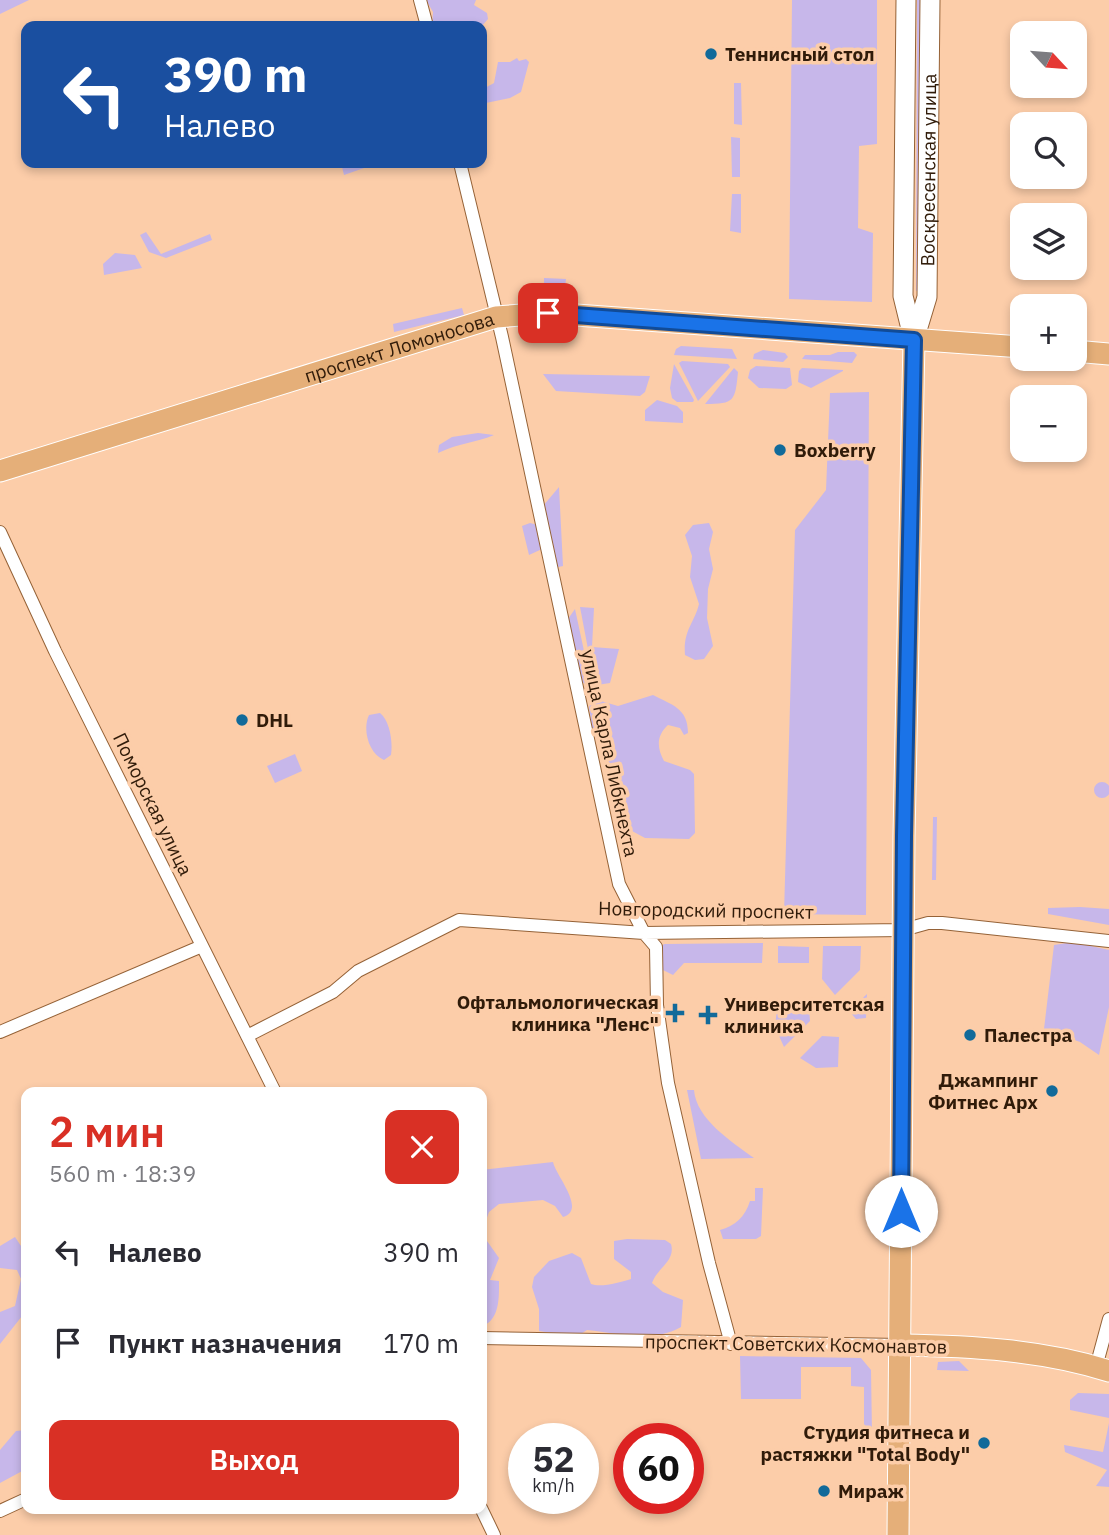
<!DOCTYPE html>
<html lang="ru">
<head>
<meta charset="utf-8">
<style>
  :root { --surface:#fff; --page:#f2f2f3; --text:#2b2b33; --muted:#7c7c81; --accent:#d93025 }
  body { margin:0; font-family:"IBM Plex Sans",sans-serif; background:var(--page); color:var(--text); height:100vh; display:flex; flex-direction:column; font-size:26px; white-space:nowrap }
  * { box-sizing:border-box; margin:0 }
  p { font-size:23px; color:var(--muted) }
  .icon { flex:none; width:38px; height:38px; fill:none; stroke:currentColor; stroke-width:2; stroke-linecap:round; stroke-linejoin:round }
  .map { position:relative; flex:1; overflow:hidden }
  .panel { position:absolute; left:21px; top:1087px; width:466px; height:427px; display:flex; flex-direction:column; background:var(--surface); border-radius:14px; box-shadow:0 4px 10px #0003 }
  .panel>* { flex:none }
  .guide { position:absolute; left:21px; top:21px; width:466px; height:147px; border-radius:14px; box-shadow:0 4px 10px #0003; background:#1a4fa0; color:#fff; overflow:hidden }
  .needle { width:46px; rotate:116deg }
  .tools { position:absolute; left:1010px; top:21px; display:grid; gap:14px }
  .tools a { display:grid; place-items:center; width:77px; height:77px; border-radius:14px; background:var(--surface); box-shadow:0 4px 10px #0003; font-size:35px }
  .speed { position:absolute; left:508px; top:1423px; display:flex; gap:14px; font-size:35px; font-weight:700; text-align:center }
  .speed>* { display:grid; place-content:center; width:91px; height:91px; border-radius:50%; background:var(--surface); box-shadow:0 4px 10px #0003; line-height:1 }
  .speed small { font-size:18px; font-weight:400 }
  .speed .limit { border:10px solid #d22; background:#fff; color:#111 }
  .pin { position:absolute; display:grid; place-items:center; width:60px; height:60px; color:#fff; margin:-30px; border-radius:14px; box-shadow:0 4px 10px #0006 }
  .me { position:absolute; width:77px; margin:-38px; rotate:0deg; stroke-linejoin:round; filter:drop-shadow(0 0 5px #0008) }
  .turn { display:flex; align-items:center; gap:24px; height:147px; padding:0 28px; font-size:32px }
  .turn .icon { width:91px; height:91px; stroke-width:2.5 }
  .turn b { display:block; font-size:49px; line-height:60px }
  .round { display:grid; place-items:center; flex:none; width:74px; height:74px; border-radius:14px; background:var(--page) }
  .head { display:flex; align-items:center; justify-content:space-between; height:119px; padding:0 28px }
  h1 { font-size:42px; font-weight:600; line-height:52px; color:var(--accent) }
  .action { display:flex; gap:14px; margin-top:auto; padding:14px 28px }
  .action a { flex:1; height:80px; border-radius:14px; background:var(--accent); color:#fff; font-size:28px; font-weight:600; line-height:80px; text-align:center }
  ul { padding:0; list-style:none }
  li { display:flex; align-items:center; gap:21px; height:91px; padding:0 28px }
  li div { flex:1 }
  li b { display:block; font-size:26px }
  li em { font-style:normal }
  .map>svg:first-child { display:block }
</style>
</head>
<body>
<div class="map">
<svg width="1109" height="1535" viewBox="0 0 1109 1535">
  <rect width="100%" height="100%" fill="#fccda9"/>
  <path fill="#c7b7ea" d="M0 0H29L0 14Z
    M426 0H476L474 5 487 13 488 19 481 27 432 26 433 12Z
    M792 0H877V144L859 146 858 228 873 233 872 302 789 299Z
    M917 0H923L919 290 916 291Z
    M517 58 519 61 526 59 529 62 521 92 510 98 481 104V90L494 83 498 62H510Z
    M734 83H741L742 125 734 124Z
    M731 137 740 138V177H732Z
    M341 163H369L367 167 344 175Z
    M732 194H741V233L730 231Z
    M146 232 161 254 210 234 212 240 166 258 149 252 140 235Z
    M115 253 135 255 142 268 104 275 103 264Z
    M544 278 566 279 565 288 544 287Z
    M462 308 464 315 394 332 393 324Z
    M681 346 732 349 737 359 674 355 676 349Z
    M763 350 785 353 788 357 783 362 753 359 754 354Z
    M838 352H854L857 355 852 363 802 359 805 355H830Z
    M682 361 728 364 730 367 698 401 679 363Z
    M674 364 694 400 693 402H677L672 398 670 388Z
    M756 366 790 368 792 385 786 389 759 388 748 378 750 370Z
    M734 368 738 372C735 401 735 404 705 404Z
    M802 368 843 370V371L811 388 798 382 799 371Z
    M543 374 650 376 645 392 640 396 556 391Z
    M869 392 866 915 784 914 795 530 826 490 830 393Z
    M657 400 677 406 683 412V423L645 421V410Z
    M478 433 494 435C475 443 459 443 438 453L439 445 452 437Z
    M559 487 563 566 554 568 543 506Z
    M530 523 538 525 542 549 529 555 522 526Z
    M709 523 713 532 709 549 713 569 708 589 707 618 713 646 704 659 695 660 685 655C683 630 694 624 699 604L690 577 692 556 685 535 693 525Z
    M580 607 594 608 592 647 619 649 610 683 597 685 592 648 588 649Z
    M575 609 592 688 582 682 568 619Z
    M653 695C672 705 688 708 688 733L684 735 680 728 668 725C656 736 657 748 664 761L690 770 694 774 695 833 689 839 645 838 621 825 605 746 592 727 589 707 594 699 618 706Z
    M380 713C390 721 393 742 391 755L384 760C369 754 362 730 369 715Z
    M295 754 302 771 275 783 267 766Z
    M1094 790a8 8 0 1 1 16 0a8 8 0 1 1-16 0Z
    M933 817H937L936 880H932Z
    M1080 907 1109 909V925L1048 914V908Z
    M1073 942 1109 950V1007L1099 1055 1080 1042 1044 1029 1054 945Z
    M763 943 762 963H684L673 975 663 970 661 948 664 944Z
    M778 946 809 947V963H778Z
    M823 946H861L860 970 835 995 822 979Z
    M867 994 866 1018 856 1019 849 1011Z
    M777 1008H809L810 1021 784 1047 775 1027Z
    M822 1036 839 1037 838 1067 816 1068 800 1058Z
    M687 1090H694C696 1119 732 1142 754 1158L701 1159Z
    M553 1162C556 1176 587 1210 563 1217L555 1206 543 1200 499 1204 489 1212 484 1226 487 1241 499 1258 490 1280 499 1281C499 1298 500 1320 481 1327V1170Z
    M755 1188H763L761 1236 756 1239H723L720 1230C735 1226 745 1217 750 1201H755Z
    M15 1237 21 1246 26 1244V1311L0 1344V1312L15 1306 21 1279 17 1270 0 1268V1246Z
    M627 1239 665 1240 671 1244C676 1261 657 1268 652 1283L663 1292 683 1300 681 1327C650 1344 619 1333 587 1330L576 1337 539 1331V1309L532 1287 534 1277 549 1261 572 1253 581 1258 591 1284C601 1288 621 1282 631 1279V1272L614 1259V1241Z
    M740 1356 861 1358 871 1370 872 1434 864 1424V1387L851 1386V1367H801V1399H741Z
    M959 1361 969 1371 937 1370 938 1362Z
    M1078 1393 1109 1394V1418L1070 1410V1400Z
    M1109 1423V1487L1096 1486 1107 1470 1065 1452 1064 1445 1103 1452Z
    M26 1430V1469L0 1483V1450L16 1431Z"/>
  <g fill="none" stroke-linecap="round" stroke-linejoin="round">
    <defs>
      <path id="minor" d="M420 0 427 26
        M460 163 502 337 619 884 644 933 656 947 657 1005 668 1083 709 1263 731 1344
        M0 532 55 651 275 1092
        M0 1032 202 946
        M247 1036 333 992 358 971 459 920 644 933 903 930 928 923H942L1109 941
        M481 1338 901 1345
        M1096 1367 1109 1319
        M481 1508 494 1535
        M0 1511 26 1499"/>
      <g id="secondary">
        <path d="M906 0 903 296 913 337"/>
        <path id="s1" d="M914 340 927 297 930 0"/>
      </g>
      <g id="primary">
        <path d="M1074 351 1109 354"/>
        <path id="s2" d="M0 471 496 317 548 313 1022 347"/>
        <path d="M901 1345C970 1346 1044 1350 1109 1371"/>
        <path d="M898 1535 904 837 914 340"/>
      </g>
    </defs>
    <use href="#minor" stroke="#956237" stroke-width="14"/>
    <use href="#secondary" stroke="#956237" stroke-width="21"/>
    <use href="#primary" stroke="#fff" stroke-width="23"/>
    <use href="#minor" stroke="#fff" stroke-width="12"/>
    <use href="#secondary" stroke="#fff" stroke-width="19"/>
    <use href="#primary" stroke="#e5af79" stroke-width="21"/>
  </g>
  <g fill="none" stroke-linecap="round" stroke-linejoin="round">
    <defs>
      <path id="route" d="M548 313 914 340 904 836 901 1211"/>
    </defs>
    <use href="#route" stroke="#114b97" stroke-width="18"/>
    <use href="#route" stroke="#1a73e8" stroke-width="12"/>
  </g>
  <g fill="#116a9a" stroke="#fccda9" stroke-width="2.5">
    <circle cx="711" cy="54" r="7"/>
    <circle cx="780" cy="450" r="7"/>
    <circle cx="242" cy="720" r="7"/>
    <path d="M671.5 1002.5h7v7h7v7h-7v7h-7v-7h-7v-7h7z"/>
    <path d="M704.5 1004.5h7v7h7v7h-7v7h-7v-7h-7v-7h7z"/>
    <circle cx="970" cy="1035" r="7"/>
    <circle cx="1052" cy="1091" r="7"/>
    <circle cx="984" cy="1443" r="7"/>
    <circle cx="824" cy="1491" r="7"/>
  </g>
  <g text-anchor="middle" stroke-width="7" stroke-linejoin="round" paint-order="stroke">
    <g font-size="19" font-weight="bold" fill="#301b09" stroke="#fccda9" text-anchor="start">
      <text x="725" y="61">Теннисный стол</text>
      <text x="794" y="457">Boxberry</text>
      <text x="256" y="727">DHL</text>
      <text x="659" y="1009" text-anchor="end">Офтальмологическая<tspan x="659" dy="22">клиника "Ленс"</tspan></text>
      <text x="724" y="1011">Университетская<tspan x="724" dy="22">клиника</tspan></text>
      <text x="984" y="1042">Палестра</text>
      <text x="1038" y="1087" text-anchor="end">Джампинг<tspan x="1038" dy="22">Фитнес Арх</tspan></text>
      <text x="970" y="1439" text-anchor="end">Студия фитнеса и<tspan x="970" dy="22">растяжки "Total Body"</tspan></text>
      <text x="838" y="1498">Мираж</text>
    </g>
    <g font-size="19" fill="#301b09" stroke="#fccda9">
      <text dy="7" stroke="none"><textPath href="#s1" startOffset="172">Воскресенская улица</textPath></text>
      <text dy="7" stroke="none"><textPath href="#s2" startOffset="418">проспект Ломоносова</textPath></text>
      <text transform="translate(610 753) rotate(78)" y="7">улица Карла Либкнехта</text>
      <text transform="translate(153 804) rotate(64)" y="7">Поморская улица</text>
      <text transform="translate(706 910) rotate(1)" y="7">Новгородский проспект</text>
      <text transform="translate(796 1344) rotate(1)" y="7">проспект Советских Космонавтов</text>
    </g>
  </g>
</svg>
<div class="tools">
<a><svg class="needle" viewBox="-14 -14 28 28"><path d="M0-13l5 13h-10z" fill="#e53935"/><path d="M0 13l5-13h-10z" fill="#7c7c81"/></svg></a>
<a><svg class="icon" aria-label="search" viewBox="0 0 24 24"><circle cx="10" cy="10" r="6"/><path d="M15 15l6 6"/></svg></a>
<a><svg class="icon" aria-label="layers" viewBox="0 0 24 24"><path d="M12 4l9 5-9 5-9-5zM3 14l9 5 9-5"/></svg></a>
<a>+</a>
<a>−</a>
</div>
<div class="speed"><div>52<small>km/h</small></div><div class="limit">60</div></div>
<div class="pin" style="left:548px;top:313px;background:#d93025"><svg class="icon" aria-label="arrive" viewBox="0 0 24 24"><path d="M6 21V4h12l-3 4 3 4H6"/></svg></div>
<svg class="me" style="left:901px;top:1211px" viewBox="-20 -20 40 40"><circle r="19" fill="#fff"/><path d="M0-13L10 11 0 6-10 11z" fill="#1a73e8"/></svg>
<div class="guide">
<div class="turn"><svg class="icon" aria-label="left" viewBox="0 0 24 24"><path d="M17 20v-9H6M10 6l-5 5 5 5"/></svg><div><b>390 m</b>Налево</div></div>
</div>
<section class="panel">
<div class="head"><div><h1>2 мин</h1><p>560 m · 18:39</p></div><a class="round" style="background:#d93025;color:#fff"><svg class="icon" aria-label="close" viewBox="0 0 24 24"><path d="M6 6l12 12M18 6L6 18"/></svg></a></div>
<ul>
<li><svg class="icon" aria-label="left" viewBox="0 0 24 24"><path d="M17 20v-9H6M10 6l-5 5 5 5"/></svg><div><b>Налево</b></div><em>390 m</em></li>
<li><svg class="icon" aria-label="arrive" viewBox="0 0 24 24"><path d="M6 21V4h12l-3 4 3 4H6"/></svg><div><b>Пункт назначения</b></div><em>170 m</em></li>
</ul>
<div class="action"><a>Выход</a></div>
</section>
</div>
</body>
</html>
